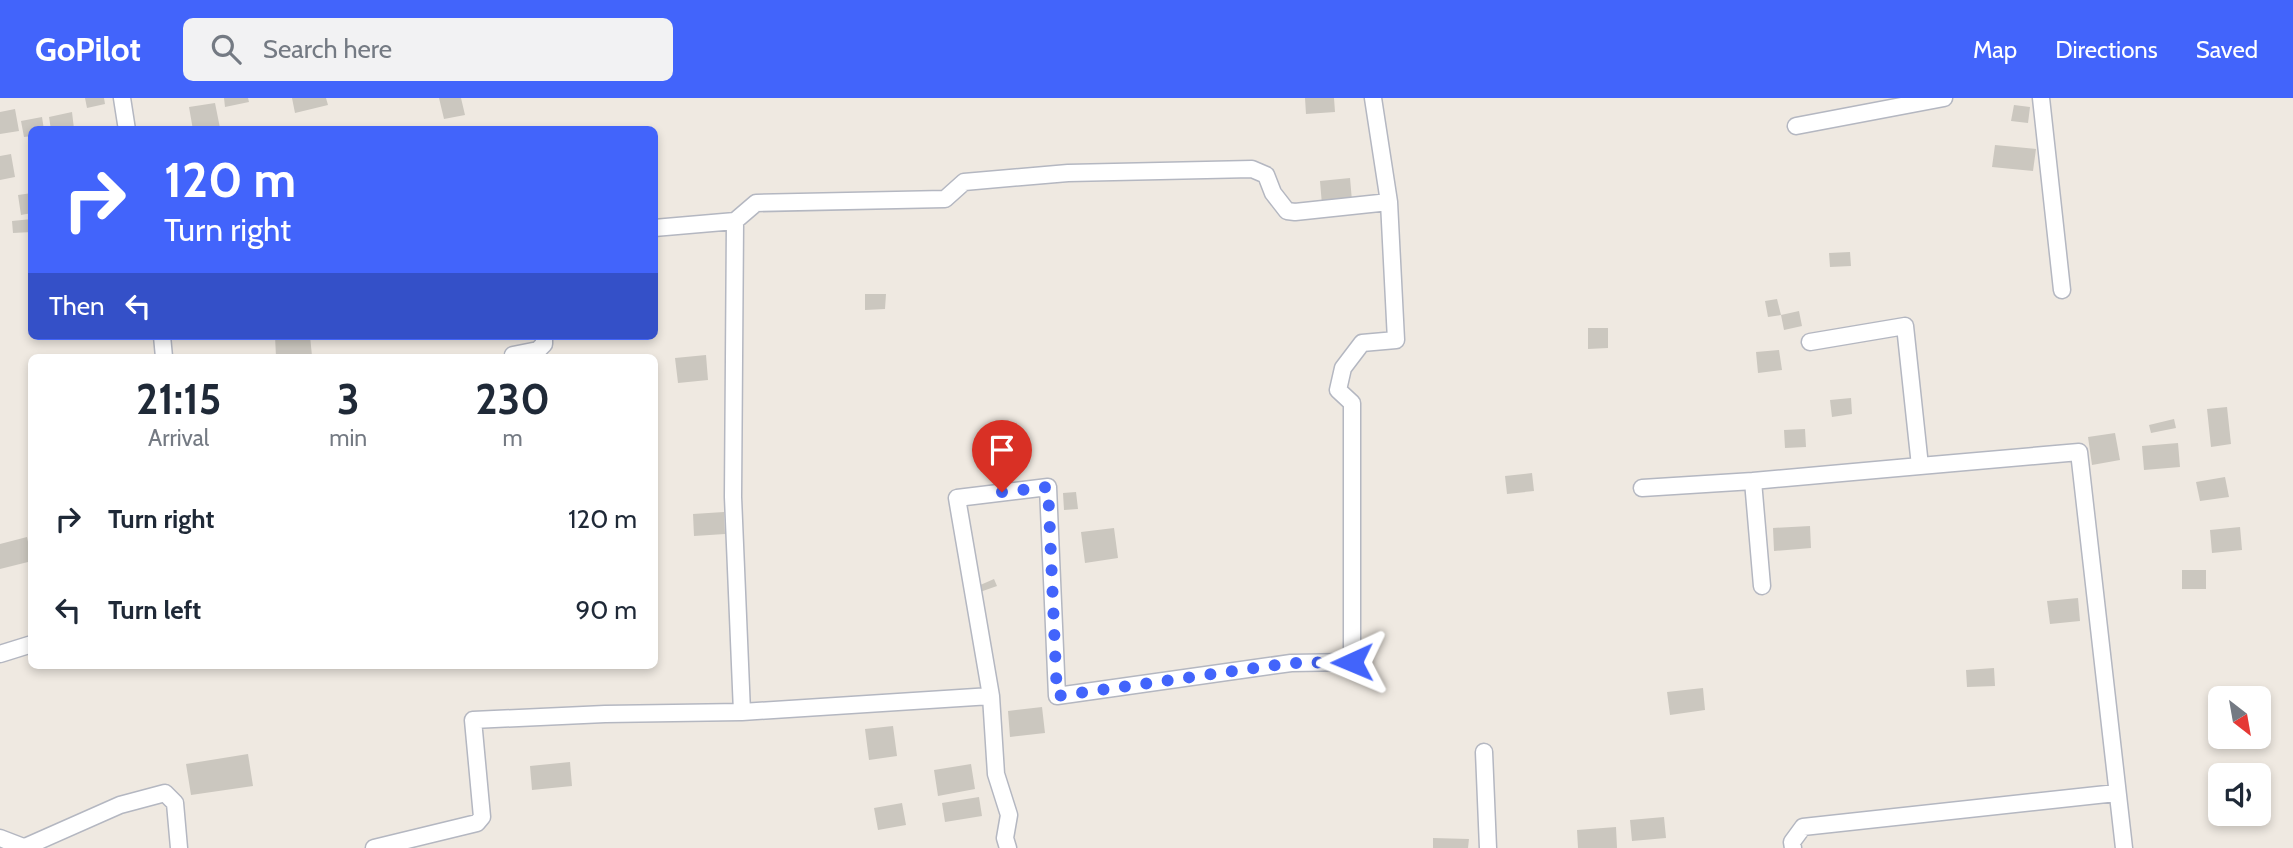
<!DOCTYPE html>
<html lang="en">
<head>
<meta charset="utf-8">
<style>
  :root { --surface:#fff; --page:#f2f2f3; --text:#1f2937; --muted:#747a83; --accent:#4264fb }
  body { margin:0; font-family:Cabin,sans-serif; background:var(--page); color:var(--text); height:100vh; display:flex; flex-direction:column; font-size:26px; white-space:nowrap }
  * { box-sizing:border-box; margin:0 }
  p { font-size:23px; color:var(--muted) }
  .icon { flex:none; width:38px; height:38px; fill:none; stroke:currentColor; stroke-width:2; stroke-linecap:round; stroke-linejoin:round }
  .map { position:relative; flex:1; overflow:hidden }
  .side { position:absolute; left:28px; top:256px; width:630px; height:315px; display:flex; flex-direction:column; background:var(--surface); border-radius:10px; box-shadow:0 4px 10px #0003 }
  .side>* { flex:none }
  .banner { position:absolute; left:28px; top:28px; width:630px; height:214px; border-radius:10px; box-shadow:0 4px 10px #0003; background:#4264fb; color:#fff; overflow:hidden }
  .needle { width:46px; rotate:149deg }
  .buttons { position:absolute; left:2208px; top:588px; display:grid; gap:14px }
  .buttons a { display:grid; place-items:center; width:63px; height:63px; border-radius:10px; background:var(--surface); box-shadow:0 4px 10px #0003; font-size:35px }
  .pin { position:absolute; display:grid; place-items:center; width:60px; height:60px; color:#fff; margin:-72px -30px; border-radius:50% 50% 50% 0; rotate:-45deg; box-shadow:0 0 7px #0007 }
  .pin .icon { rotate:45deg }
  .me { position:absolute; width:77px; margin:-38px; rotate:269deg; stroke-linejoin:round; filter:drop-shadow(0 0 5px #0008) }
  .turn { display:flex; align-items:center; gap:24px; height:147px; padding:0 21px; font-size:32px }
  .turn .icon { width:91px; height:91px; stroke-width:2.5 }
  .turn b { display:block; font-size:49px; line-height:60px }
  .then { display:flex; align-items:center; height:66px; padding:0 21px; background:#0003; gap:14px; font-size:26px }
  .eta { display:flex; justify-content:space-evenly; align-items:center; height:119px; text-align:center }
  .eta b { font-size:42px; font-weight:700; line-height:49px }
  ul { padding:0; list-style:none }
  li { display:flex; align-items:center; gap:21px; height:91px; padding:0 21px }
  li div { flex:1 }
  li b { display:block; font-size:26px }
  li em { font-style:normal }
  header { display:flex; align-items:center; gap:42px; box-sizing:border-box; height:98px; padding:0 35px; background:var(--accent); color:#fff }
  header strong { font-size:33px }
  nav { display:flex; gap:38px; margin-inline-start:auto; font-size:24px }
  .search { width:490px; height:63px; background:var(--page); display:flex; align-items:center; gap:18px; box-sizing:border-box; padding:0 24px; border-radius:10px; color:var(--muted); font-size:26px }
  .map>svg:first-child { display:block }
</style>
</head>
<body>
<header>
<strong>GoPilot</strong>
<div class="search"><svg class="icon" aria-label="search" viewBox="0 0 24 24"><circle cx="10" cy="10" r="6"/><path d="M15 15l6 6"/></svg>Search here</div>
<nav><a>Map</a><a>Directions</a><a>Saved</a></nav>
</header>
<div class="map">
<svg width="2293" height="750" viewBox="0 0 2293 750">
  <rect width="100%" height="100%" fill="#efe9e1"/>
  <path fill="#cbc7bf" d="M85 0H104L105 6 87 10Z
    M224 0H248L249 4 225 9Z
    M292 0H326L328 7 295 15Z
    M439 0H461L465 17 444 21Z
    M1305 0H1334L1335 14 1306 16Z
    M215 5 220 30 193 32 189 9Z
    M2014 7 2030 9 2028 25 2011 23Z
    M15 11 19 33 0 36V14Z
    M72 14 74 31 51 32 49 19Z
    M42 19 44 32H32V38L24 39 21 23Z
    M1995 47 2036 51 2033 73 1992 69Z
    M11 56 15 79 0 82V58Z
    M1350 80 1352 103 1322 107 1320 83Z
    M32 95V115L21 117 18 97Z
    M32 121V134L13 135 12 123Z
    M1850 154 1851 168 1830 169 1829 155Z
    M865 196H886L885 211 865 212Z
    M1777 201 1781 217 1768 219 1765 203Z
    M1799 213 1802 228 1784 232 1781 217Z
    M1588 230H1608V250L1588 251Z
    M275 238H310L312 258 276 259Z
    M1779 252 1782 272 1758 275 1756 254Z
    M706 257 708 282 678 285 675 260Z
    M1851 300 1852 316 1832 319 1830 302Z
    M2227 309 2231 346 2211 349 2207 311Z
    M2174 321 2176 330 2151 335 2149 327Z
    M1805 331 1806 349 1785 350 1784 332Z
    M2115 335 2120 362 2092 367 2088 339Z
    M2178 345 2180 369 2144 372 2142 348Z
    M1532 375 1534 393 1507 396 1505 378Z
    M2225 379 2229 399 2200 403 2196 384Z
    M1076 394 1078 411 1064 412 1063 395Z
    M724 414 725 436 694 438 693 416Z
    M1810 428 1811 450 1774 453 1773 430Z
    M2240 429 2242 452 2212 455 2210 432Z
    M1114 430 1118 460 1085 465 1081 434Z
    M27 439 32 463 0 471V446Z
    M2182 472H2206V491H2182Z
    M994 481 997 488 980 494 978 488Z
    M2078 500 2080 523 2050 526 2047 503Z
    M1994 570 1995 588 1967 589 1966 572Z
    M1703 590 1705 612 1670 617 1667 594Z
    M1042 609 1045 635 1010 639 1008 613Z
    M893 628 897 658 869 662 865 631Z
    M248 656 253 688 191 697 186 666Z
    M570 664 572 688 532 692 530 668Z
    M971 666 975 691 938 698 934 672Z
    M979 699 982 718 945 724 942 705Z
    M902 705 906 727 878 732 874 710Z
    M1664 719 1666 740 1632 743 1630 722Z
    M1616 729 1617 750H1578L1577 732Z
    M1433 740 1469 741 1468 750H1433Z"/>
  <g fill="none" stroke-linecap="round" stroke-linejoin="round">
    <defs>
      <path id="street" d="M122 0 127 32
        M2041 0 2062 192
        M1796 28 1944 0
        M654 130 735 123
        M162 238 164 259
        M1810 244 1905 228 1920 368 2079 354 2124 750
        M513 257 538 252 544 246V238
        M1642 390 1753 383
        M1762 488 1753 383 1920 368
        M0 556 32 546
        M991 598 742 614 733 399 735 123 756 105 945 101 964 84 1068 75 1252 71 1266 77 1273 95 1287 113 1295 114 1389 104
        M1484 654 1488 750
        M0 740 26 750
        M25 749 120 707 165 695 175 705 179 750
        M374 750 477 725 482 719 473 622 605 616 742 614
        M1008 750 1005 740 1009 717 996 676 991 598 957 400 1048 389 1057 598 1291 565 1352 564V305L1338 292 1343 270 1362 245 1396 242 1389 104 1373 0
        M1793 750 1792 744 1803 729 2116 695"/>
    </defs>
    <use href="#street" stroke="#b4b7c1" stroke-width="19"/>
    <use href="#street" stroke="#fff" stroke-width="16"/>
  </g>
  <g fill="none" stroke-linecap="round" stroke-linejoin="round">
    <path stroke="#4264fb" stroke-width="12" stroke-dasharray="0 21.6" d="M1002 394 1048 389 1057 598 1291 565 1352 564"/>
  </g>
</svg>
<div class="buttons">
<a><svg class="needle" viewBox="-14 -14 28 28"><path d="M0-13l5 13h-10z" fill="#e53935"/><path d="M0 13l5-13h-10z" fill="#747a83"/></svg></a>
<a><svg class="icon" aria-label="sound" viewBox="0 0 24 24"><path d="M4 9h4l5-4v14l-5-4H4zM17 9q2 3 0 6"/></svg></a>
</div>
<div class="pin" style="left:1002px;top:394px;background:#d93025"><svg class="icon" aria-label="arrive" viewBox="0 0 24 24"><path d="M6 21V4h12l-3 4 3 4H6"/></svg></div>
<svg class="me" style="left:1352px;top:564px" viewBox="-20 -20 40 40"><path d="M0-17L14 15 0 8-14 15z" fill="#4264fb" stroke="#fff" stroke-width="4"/></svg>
<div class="banner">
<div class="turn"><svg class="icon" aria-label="right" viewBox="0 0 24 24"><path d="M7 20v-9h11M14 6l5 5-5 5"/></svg><div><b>120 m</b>Turn right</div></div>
<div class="then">Then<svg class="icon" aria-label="left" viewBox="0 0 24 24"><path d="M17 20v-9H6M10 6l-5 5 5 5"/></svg></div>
</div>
<section class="side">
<div class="eta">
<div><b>21:15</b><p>Arrival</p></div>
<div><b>3</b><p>min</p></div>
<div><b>230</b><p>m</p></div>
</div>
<ul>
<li><svg class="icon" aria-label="right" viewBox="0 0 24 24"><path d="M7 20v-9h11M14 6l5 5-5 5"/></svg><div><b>Turn right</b></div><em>120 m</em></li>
<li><svg class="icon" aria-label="left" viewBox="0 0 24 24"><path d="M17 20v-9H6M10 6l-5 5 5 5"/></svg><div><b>Turn left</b></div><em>90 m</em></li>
</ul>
</section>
</div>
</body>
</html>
